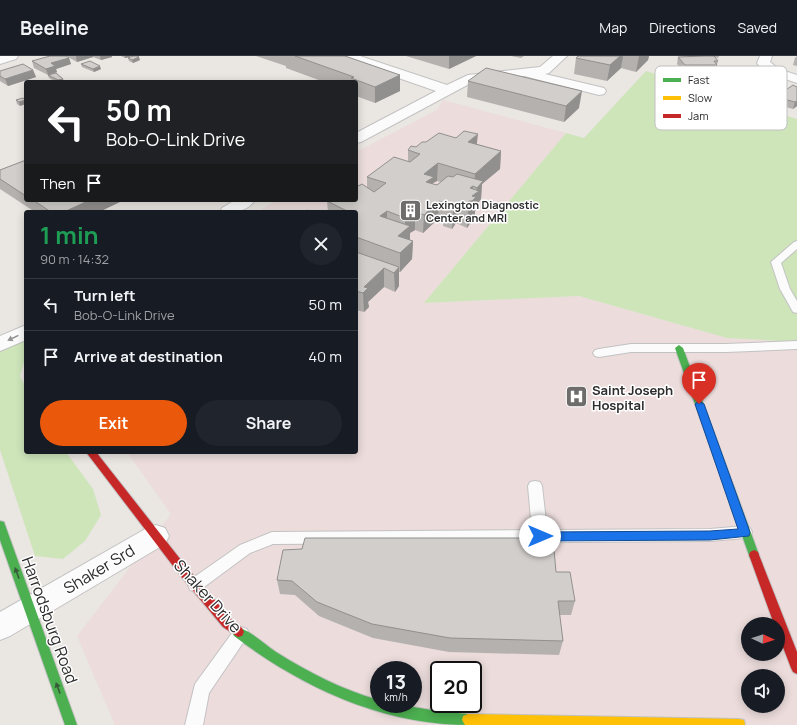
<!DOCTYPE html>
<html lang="en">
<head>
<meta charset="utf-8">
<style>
  :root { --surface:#171b24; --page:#20242c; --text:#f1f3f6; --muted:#9ea1a6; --line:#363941; --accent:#ea580c }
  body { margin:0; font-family:Manrope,sans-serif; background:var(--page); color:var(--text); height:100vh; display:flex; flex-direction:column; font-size:15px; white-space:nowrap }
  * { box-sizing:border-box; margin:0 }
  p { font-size:13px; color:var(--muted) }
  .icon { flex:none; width:22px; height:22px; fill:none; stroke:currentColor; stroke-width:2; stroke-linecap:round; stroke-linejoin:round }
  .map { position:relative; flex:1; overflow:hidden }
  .sheet { position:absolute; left:24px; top:154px; width:334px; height:244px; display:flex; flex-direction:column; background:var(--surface); border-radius:4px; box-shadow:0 2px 10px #0003 }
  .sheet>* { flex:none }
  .hud { position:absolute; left:24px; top:24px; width:334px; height:122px; border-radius:4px; box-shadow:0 2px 10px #0003; background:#202124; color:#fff; overflow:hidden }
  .needle { width:26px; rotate:93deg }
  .buttons { position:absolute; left:741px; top:561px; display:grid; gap:8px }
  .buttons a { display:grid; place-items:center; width:44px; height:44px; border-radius:50%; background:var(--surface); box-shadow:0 2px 10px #0003; font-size:20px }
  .speed { position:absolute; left:370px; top:605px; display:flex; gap:8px; font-size:20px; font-weight:700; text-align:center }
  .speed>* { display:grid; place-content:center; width:52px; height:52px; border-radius:50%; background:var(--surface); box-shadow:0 2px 10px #0003; line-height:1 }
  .speed small { font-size:10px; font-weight:400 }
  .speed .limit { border:2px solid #111; border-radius:6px; background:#fff; color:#111 }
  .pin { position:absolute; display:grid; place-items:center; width:34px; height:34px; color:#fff; margin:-41px -17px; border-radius:50% 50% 50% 0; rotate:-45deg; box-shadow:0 0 4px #0007 }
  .pin .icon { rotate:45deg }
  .me { position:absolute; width:44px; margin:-22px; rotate:90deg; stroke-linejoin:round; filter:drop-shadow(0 0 3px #0008) }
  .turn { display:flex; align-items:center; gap:14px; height:84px; padding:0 16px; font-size:18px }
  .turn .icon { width:52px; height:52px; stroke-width:2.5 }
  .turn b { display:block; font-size:28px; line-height:34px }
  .then { display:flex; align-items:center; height:38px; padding:0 16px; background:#0003; gap:8px; font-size:15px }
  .round { display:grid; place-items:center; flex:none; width:42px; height:42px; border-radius:21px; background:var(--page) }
  .overview { display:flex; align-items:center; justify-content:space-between; height:68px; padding:0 16px }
  h1 { font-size:24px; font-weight:700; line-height:30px; color:#1e9e55 }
  .action { display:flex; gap:8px; margin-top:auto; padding:8px 16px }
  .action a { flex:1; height:46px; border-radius:24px; background:var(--accent); color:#fff; font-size:16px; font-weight:700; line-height:46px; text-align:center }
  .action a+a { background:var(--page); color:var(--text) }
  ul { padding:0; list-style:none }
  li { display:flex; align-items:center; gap:12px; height:52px; padding:0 16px; border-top:1px solid var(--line) }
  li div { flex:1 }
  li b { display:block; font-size:15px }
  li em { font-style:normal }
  header { display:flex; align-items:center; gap:24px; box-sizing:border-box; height:56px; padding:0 20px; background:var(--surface); border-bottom:1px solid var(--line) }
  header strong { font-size:19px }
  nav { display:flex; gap:22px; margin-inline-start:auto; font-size:14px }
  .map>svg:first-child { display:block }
</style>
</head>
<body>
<header>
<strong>Beeline</strong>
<nav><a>Map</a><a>Directions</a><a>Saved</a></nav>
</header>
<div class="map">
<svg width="797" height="669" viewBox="0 0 797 669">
  <rect width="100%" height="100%" fill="#eae6e2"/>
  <path fill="#ecdcdc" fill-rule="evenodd" d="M443 44 566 77 424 247 579 240 727 282 797 286V669H115L77 580 171 458 127 396H356V156H258L276 144H356V96L437 54ZM748 568H778V598H748ZM379 614H413V648H379ZM439 614H473V648H439ZM748 620H778V650H748Z"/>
  <path fill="#cee5ba" d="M646 15 797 63V286L727 282 579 240 424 247 566 77 584 82Z
    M26 284V300L20 320 26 332V396H66L93 433 101 459 85 485 63 503 35 500 0 394V294Z"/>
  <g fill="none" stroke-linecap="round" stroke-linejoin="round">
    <defs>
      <path id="lane" d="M797 185V193L781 207 790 233 797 245V257L793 256 780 233 771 206 794 186Z
        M797 285V293L726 296H631L599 301 595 300 593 297 595 294 599 293 631 288H726Z
        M535 425 540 426 542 430 547 474 710 473 745 470 750 472 752 476 750 480 745 482 710 485 273 488 250 497 200 534 195 536 190 534 188 529 190 524 240 489 272 476 532 474 528 430 530 426Z
        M241 571 247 573 249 578 209 637 203 669H185L195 628 235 573Z"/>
      <path id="street" d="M0 0H18L16 3 0 8Z
        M342 0H360L447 29 468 19 540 11 553 0H567L549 17 545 18 604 32 606 35 604 38 599 39 524 20 471 27 361 86 356 87V77L436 35 344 3Z
        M760 0H772L770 6 779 13 797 19V27L770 18 762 13 757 7Z
        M235 144H255C246 157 234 156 220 156L222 152Z
        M26 269V284L0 295V280Z
        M156 469 165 472 169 480 165 488 10 580 0 584V556L147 472Z"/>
      <path id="fast" d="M679 289 683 292 759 499 758 502 754 504 750 502 749 499 675 292Z
        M0 465 4 466 5 469 77 669H65L0 484Z
        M238 571C252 576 264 588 276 596 308 616 342 634 379 644V648H396L437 655 468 658 473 660 474 664 471 669C383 669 303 632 234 580L232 576 234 572Z"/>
      <path id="slow" d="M468 658 739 663 744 664 745 669H465L462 664 463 660Z"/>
      <path id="jam" d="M86 396H96L188 513 231 563 242 572 244 576 242 580 238 581 223 571 180 519Z
        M754 494 758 496 759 499 797 596V618L793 616 791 612 778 578V568H774L749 499 750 496Z"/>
    </defs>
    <use href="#lane" stroke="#c3c2c3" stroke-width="2"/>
    <use href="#street" stroke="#c3c2c3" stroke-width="2"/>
    <use href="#fast" stroke="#c3c2c3" stroke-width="2"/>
    <use href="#slow" stroke="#c3c2c3" stroke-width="2"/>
    <use href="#jam" stroke="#c3c2c3" stroke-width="2"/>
    <use href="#lane" fill="#fcfbfb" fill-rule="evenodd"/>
    <use href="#street" fill="#fcfbfb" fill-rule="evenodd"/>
    <use href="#fast" fill="#4caf50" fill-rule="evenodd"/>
    <use href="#slow" fill="#ffc107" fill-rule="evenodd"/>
    <use href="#jam" fill="#c62828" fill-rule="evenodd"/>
  </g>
  <path fill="#b4b1af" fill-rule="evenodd" d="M68 0H112V1L101 4 93 1 77 6 68 1Z
    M121 0H130V1L125 2Z
    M256 0H345L400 19V35L375 47 356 40V26H324L286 12V10Z
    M406 0H476L449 13Z
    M511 0H524L521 2Z
    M578 0H649L648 4 636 16 621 12 607 25 574 18 576 2Z
    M689 0H719L718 2 715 1 718 5 715 16H683L677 8 678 1H692Z
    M797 0V10L793 9 795 2Z
    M69 2 71 8 56 13 57 16 56 17 63 23 64 26H56L49 22 48 19 34 12 32 5Z
    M128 2 140 4 133 7 129 5Z
    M81 8 101 13 94 16 82 11Z
    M33 14 36 21 8 30 0 25V15Z
    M739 17 746 19 744 26 730 33 710 25 712 19Z
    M468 25 579 52 564 66 467 41Z
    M745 28 781 31 767 42 743 35Z
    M797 31V50L793 53 774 48 776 41Z
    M16 44H26L20 50 17 48Z
    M426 86 477 88 501 95 500 113 482 128 481 143 478 147 477 153 475 155V159L472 163 471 166 467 172 456 167 452 173 443 170V165L438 163 423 177 415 174 410 177V184L413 185 412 203 400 216H399V230L395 236 384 231 368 246 369 251 364 256 356 254V156H328L327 145 367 132V121L408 105V94L416 91ZM437 125 441 126 437 129 433 128V127Z
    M26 104V144H124L99 156H35L0 133V114Z
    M556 516 575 545 571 559H559L563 585 559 599 449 596 373 582 319 560 295 539 280 538 277 524Z"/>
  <path fill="#92908e" d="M76 0H93V1L77 6Z
    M100 0H112V1L101 4Z
    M125 0H130V1L125 2Z
    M449 0H476L449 13Z
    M620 0H623L621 12 607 25 610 9Z
    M639 0H649L648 4 636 16Z
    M139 1 140 4 133 7 132 4Z
    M69 2 71 8 56 13 57 16 48 19 46 13 51 7Z
    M100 10 101 13 94 16 93 13Z
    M33 14 36 21 8 30 5 23Z
    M400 19V35L375 47V31Z
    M746 19 744 26 730 33 732 26Z
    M63 23 64 26H59L58 24Z
    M783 25 781 31 767 42 769 35Z
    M582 35 579 52 564 66 566 50Z
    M26 44V48L20 50 19 46Z
    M797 45V50L793 53 795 46Z
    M478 78 476 95 468 86Z
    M501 95 500 113 482 128 481 143 478 147 477 153 475 155V159L472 163 471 166 467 172 468 153 472 149V145L470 132 473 130 472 140 476 137 477 132 474 131 475 118Z
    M438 107 437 125 433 127V139L425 144 424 118Z
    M90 144H124L99 156H64Z
    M439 145 438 163 423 177 424 159Z
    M457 149 456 167 452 173 453 154Z
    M387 155V173L380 160Z
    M415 155V174L410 177V187L413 185 412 203 400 216V197L398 180 405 174V162Z
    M399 211V230L395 236 394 217Z
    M384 212V231L368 246 369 251 364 256 363 237 364 231Z"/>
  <path fill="#d1cecb" stroke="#92908e" d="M50 0H66L69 2 51 7 55 10 46 13 32 5Z
    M133 0H137L139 1 132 4 128 2Z
    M295 0H345L400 19 375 31 351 22 354 21Z
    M578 0H620L610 9 576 2Z
    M704 0H714L718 5H714L717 9H685L678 1Z
    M90 5 100 10 93 13 81 8Z
    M23 8 33 14 5 23 0 20V15Z
    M486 12 582 35 566 50 468 25Z
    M56 17 63 23 58 24 48 19Z
    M793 29 797 31V45L795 46 776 41Z
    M23 42 26 44 19 46 16 44Z
    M464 75 478 78 468 86 501 95 475 118 438 107 424 118 434 121 426 126 437 129 448 120 453 121 457 118 483 125 477 132 473 130 470 132 479 135 472 140 476 141 472 145H469L467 147 473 148 468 153 457 149 453 154 444 152 447 148 439 145 424 159 415 155 405 162 387 155 380 160 410 170 398 180 413 185 400 197 356 181V156H349L327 145 329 144H356V131L362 128 374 136 386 127 367 121 394 101 410 106 420 98 408 94 411 90 416 91 422 86H426L439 77 456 82Z
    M26 104V140L0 123V114Z
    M33 144H90L64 156H51Z
    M307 154 313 156H305Z
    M356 196 399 211 394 217 384 212 364 231 368 232 363 237 356 235Z
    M305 482H553L556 516H570L575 545H558L563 585 450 582 372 568 317 546 292 525 277 524 283 494 302 493Z"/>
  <defs><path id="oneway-solid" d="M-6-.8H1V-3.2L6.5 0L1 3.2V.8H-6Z"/></defs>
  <use fill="#949494" href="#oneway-solid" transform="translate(13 282) rotate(154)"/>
  <g fill="#375a39">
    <use href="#oneway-solid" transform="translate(17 517) rotate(-110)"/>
    <use href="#oneway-solid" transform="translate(58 632) rotate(-110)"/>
  </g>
  <path fill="#1a73e8" stroke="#114b97" d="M699 345 704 348 750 476 749 480 710 484 540 485 536 484 535 480 536 477 540 476 710 475 738 473 695 348Z"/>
  <defs>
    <symbol id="building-square" viewBox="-11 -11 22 22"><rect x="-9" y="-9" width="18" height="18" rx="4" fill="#6e6d6c" stroke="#fff"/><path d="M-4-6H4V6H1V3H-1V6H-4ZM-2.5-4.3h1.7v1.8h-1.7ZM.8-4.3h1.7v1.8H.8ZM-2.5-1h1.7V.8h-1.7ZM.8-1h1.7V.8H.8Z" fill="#fff"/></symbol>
    <symbol id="hospital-square" viewBox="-11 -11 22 22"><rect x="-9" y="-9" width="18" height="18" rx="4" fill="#6e6d6c" stroke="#fff"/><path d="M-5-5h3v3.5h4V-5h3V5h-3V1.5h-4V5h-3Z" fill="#fff"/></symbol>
  </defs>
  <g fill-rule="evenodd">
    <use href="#building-square" x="398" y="142" width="25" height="25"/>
    <use href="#hospital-square" x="564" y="328" width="25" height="25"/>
  </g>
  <g text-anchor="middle" stroke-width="3" stroke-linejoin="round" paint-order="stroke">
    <g font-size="11" font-weight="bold" fill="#2c2c2c" stroke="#fff" text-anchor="start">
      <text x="426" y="153">Lexington Diagnostic<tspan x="426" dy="13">Center and MRI</tspan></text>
    </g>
    <g font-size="13" font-weight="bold" fill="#2c2c2c" stroke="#fff" text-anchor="start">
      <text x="592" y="339">Saint Joseph<tspan x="592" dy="15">Hospital</tspan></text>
    </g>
    <g font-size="16" fill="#2c2c2c" stroke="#fff">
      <text transform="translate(99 513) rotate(-31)" y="6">Shaker Srd</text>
      <text transform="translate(208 540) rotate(48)" y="6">Shaker Drive</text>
      <text transform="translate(50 564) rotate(70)" y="6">Harrodsburg Road</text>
    </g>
  </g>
  <rect x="655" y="10" width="132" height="64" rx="6" fill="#fff" stroke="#c0c0c0" stroke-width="1"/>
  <rect x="663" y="22" width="18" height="4" fill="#4caf50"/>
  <rect x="663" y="40" width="18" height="4" fill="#ffc107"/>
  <rect x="663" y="58" width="18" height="4" fill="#c62828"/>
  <g font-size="11" fill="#2c2c2c">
    <text x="688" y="28">Fast</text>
    <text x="688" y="46">Slow</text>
    <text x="688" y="64">Jam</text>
  </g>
</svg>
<div class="buttons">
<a><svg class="needle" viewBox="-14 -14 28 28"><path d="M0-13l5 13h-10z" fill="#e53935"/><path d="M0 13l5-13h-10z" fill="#9ea1a6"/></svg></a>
<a><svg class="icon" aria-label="sound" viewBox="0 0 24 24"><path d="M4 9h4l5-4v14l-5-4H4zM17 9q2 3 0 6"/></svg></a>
</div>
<div class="speed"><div>13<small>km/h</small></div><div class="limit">20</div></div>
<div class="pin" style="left:699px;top:348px;background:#d93025"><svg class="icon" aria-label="arrive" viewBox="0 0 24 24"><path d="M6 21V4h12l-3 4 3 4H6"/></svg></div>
<svg class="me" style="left:540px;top:480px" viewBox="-20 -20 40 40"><circle r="19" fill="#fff"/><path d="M0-13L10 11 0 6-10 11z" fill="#1a73e8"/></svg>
<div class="hud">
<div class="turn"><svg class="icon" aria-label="left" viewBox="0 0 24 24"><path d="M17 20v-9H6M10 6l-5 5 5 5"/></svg><div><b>50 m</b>Bob-O-Link Drive</div></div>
<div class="then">Then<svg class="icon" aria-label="arrive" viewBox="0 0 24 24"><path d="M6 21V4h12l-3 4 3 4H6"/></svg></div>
</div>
<section class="sheet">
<div class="overview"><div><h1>1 min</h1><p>90 m · 14:32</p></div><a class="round"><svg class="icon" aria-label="close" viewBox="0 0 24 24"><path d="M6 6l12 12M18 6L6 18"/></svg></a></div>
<ul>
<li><svg class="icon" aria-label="left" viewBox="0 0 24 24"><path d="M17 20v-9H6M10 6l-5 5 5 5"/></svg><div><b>Turn left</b><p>Bob-O-Link Drive</p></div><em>50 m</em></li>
<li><svg class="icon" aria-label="arrive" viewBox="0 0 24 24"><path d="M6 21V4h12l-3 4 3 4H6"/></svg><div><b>Arrive at destination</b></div><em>40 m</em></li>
</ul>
<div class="action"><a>Exit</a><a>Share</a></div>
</section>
</div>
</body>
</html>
